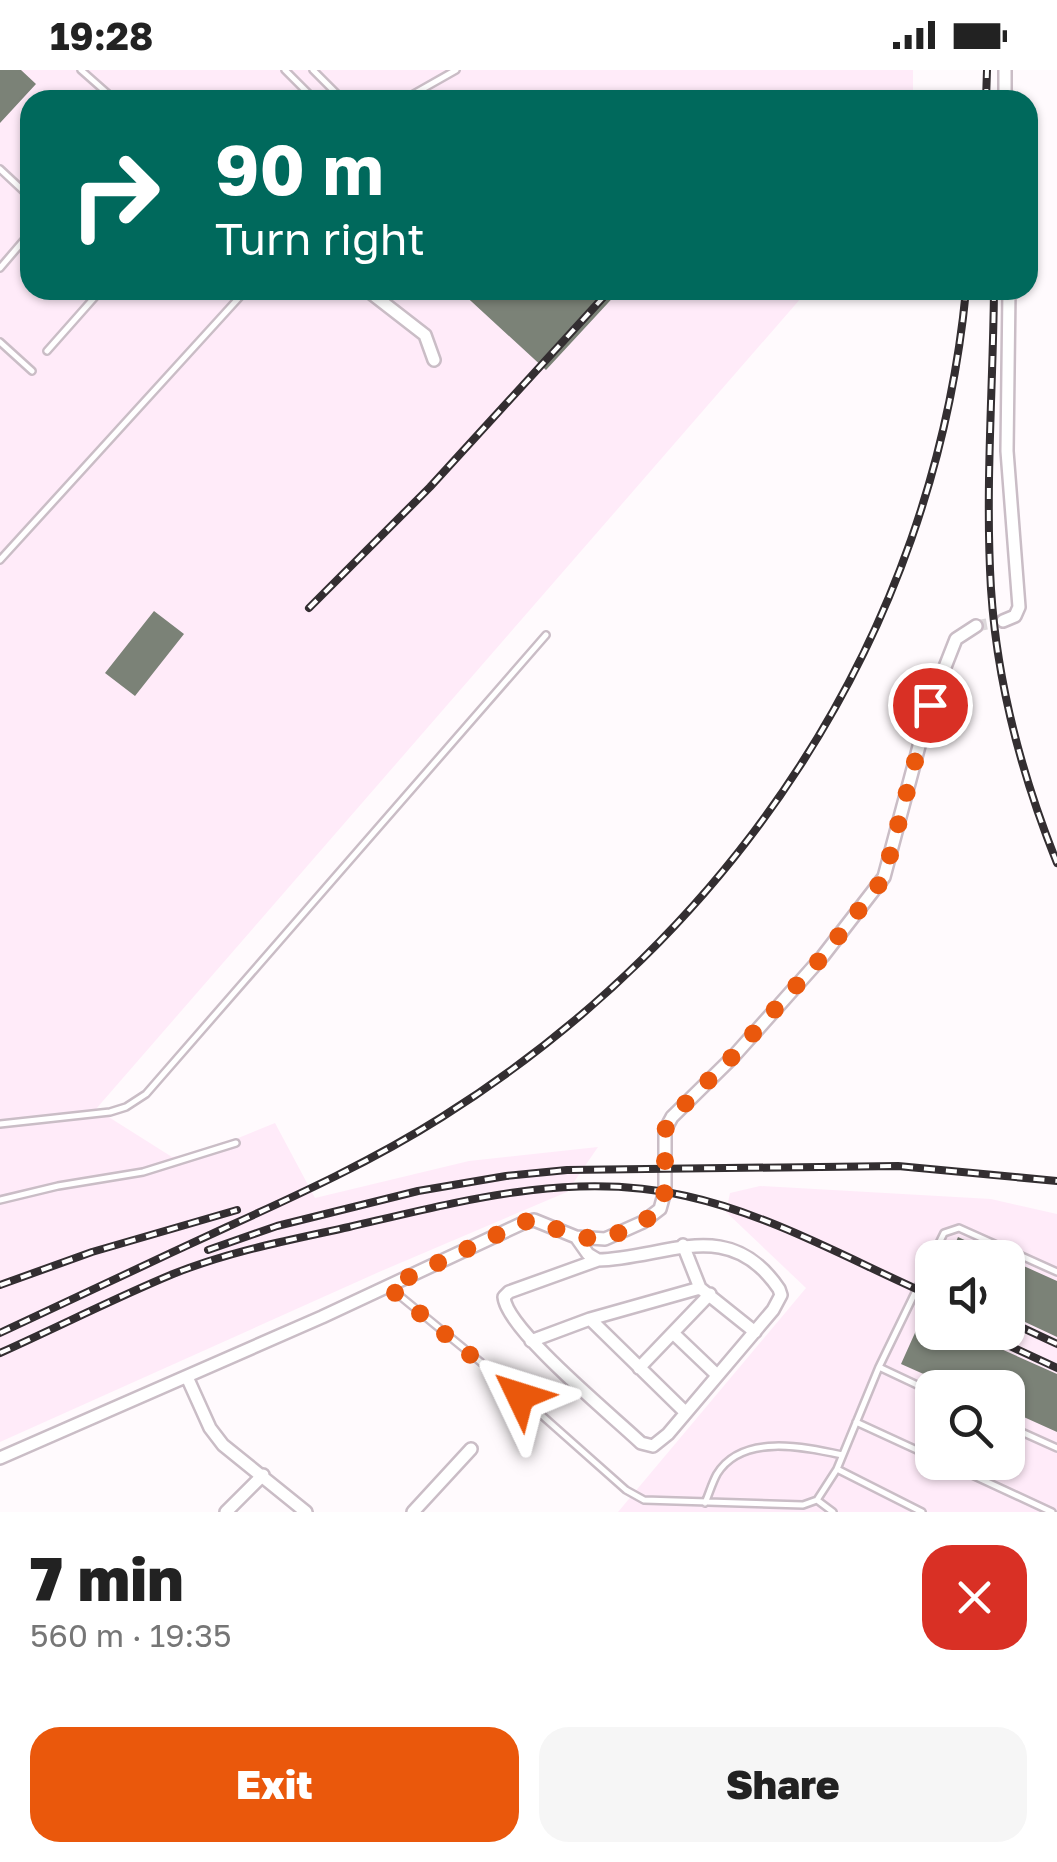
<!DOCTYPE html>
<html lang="en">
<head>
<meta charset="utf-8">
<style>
  :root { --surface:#fff; --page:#f6f6f6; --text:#222; --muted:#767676; --accent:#ea580c }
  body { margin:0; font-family:"Golos Text",sans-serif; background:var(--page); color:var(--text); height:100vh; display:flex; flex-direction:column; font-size:38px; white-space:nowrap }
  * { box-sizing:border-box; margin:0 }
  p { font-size:32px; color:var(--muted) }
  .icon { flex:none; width:55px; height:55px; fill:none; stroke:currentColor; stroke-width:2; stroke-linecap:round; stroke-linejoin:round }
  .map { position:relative; height:1442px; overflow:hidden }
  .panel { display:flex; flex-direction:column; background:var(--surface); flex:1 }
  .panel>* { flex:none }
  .hud { position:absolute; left:20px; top:20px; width:1018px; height:210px; border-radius:30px; box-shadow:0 2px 8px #0004; background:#00695c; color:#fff; overflow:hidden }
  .fabs { position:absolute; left:915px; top:1170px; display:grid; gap:20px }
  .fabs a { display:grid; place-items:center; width:110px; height:110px; border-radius:20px; background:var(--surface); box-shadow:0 2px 8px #0004; font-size:50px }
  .pin { position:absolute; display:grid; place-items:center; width:85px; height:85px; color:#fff; margin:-42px; border:5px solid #fff; border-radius:50%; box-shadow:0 2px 10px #0007 }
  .me { position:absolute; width:110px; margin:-55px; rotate:311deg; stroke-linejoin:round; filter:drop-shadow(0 0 8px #0008) }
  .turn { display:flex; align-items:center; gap:35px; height:210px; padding:0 30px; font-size:45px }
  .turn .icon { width:130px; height:130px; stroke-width:2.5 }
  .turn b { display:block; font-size:70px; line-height:85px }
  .round { display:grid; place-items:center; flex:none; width:105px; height:105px; border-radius:30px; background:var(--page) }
  .summary { display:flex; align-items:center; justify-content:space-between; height:170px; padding:0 30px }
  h1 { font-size:60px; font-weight:800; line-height:75px }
  .action { display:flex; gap:20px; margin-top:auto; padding:20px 30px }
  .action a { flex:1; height:115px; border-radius:30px; background:var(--accent); color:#fff; font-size:40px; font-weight:800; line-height:115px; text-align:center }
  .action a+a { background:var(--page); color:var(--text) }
  .status { display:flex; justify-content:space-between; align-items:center; height:70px; padding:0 50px; background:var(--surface); direction:ltr }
  .status svg { height:28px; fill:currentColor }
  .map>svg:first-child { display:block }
</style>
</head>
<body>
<div class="status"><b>19:28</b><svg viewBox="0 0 49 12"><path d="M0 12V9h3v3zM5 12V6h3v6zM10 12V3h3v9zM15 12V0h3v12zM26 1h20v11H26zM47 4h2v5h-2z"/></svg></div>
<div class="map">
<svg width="1057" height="1442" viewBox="0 0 1057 1442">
  <rect width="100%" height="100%" fill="#fffafd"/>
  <path fill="#ffebf9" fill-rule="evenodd" d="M0 0H913V30H30V220H808L96 1039 172 1087 209 1080 275 1053 315 1128 469 1091 598 1077 567 1122 379 1202 0 1372Z
    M760 1116 991 1129 1057 1144V1442H618L806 1218 726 1142 730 1123ZM932 1188H1008V1262H932ZM932 1318H1008V1392H932Z"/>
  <path fill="#7b8277" d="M0 0H21L36 14 0 53Z
    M459 220H620L546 300Z
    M154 541 184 564 135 626 105 603Z
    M958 1167 1004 1188H949Z
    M1008 1189 1057 1211V1267L1008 1244Z
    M923 1245 932 1249V1262H963L1057 1304V1362L1008 1340V1318H955L901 1294Z"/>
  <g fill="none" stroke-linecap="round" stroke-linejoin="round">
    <path stroke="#ddd8db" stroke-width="11" stroke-dasharray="11 5.5" stroke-linecap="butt" d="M976 556 1003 551"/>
    <defs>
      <path id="service" d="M81 0 115 30
        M285 0 315 30
        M313 0 343 30
        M403 30 456 0
        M0 99 30 127
        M0 198 30 163
        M81 220 93 229
        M0 272 32 301
        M47 281 101 220
        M0 490 246 220
        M0 1054 110 1042 126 1037 146 1024 546 565
        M0 1130 58 1116 143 1102 236 1073
        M389 1217 494 1303 626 1420 644 1430 803 1435 817 1430 837 1399 879 1297 944 1163 959 1158 1057 1202
        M879 1297 932 1322
        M856 1352 932 1387
        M1008 1356 1057 1378
        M944 1392 1052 1442
        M837 1399 922 1442
        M817 1430 833 1442
        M705 1433C709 1424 712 1413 717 1404 742 1363 805 1377 842 1385"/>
      <path id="minor" d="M1005 30V0
        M367 220 425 265 434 290
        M1003 551 1015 546 1019 537 1007 381 1009 220
        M576 1167 588 1184 598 1190C667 1188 729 1145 779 1219L781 1225 773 1240 668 1364 653 1376 641 1373C614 1347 506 1259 504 1227L509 1222 598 1190
        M683 1175 700 1218
        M590 1249 685 1342
        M673 1263 717 1305
        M531 1271 590 1249 700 1218 755 1262
        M639 1298 710 1224
        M187 1307 210 1358 223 1375 306 1442
        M0 1388 322 1247 523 1153 534 1150 576 1167 605 1169 643 1152 660 1139 665 1121V1060L672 1047 733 987 823 886 884 807 930 635 956 569 976 556
        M226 1442 263 1405
        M413 1442 471 1379"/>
    </defs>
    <use href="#service" stroke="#cabdc6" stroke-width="10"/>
    <use href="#minor" stroke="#cabdc6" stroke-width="16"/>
    <use href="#service" stroke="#fff" stroke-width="5"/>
    <use href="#minor" stroke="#fff" stroke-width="11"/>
    <defs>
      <path id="rail" d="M986 30 987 0
        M994 220C993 319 985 419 991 519 997 613 1022 706 1057 793
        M309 538 430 417 610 220
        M208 1180 277 1156 418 1121 506 1106 567 1100 898 1096 1057 1111
        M0 1215 92 1182 237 1140
        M1008 1251 1057 1274
        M980 1262 1057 1298
        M0 1263C75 1228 151 1192 227 1157 300 1124 374 1090 442 1047 733 864 933 566 966 220
        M0 1283C58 1257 115 1228 173 1204 230 1181 290 1170 349 1157 461 1131 572 1100 686 1126 772 1145 852 1191 932 1226"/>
    </defs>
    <use href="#rail" stroke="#332e31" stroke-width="8"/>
    <use href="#rail" stroke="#fff" stroke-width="4" stroke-dasharray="11" stroke-linecap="butt"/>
  </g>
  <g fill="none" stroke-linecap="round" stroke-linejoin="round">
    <path stroke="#ea580c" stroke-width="18" stroke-dasharray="0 32.4" d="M520 1326 388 1217 523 1152 534 1150 576 1167 605 1169 643 1152 660 1139 665 1121V1060L672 1047 732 987 823 886 884 808 930 635"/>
  </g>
</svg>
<div class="fabs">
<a><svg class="icon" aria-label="sound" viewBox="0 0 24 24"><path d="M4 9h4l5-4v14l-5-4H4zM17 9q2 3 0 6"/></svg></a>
<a><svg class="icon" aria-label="search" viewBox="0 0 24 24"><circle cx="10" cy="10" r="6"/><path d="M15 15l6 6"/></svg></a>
</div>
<div class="pin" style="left:930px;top:635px;background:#d93025"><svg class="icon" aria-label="arrive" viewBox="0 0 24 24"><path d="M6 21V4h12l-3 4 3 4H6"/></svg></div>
<svg class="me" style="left:520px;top:1326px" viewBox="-20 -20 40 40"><path d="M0-17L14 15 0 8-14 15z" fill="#ea580c" stroke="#fff" stroke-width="4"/></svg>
<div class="hud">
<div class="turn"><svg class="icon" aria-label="right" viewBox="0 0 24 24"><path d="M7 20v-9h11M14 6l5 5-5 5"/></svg><div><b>90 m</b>Turn right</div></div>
</div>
</div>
<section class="panel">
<div class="summary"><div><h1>7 min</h1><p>560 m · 19:35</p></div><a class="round" style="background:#d93025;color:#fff"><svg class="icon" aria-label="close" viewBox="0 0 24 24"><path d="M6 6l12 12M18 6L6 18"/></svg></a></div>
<div class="action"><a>Exit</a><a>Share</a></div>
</section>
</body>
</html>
